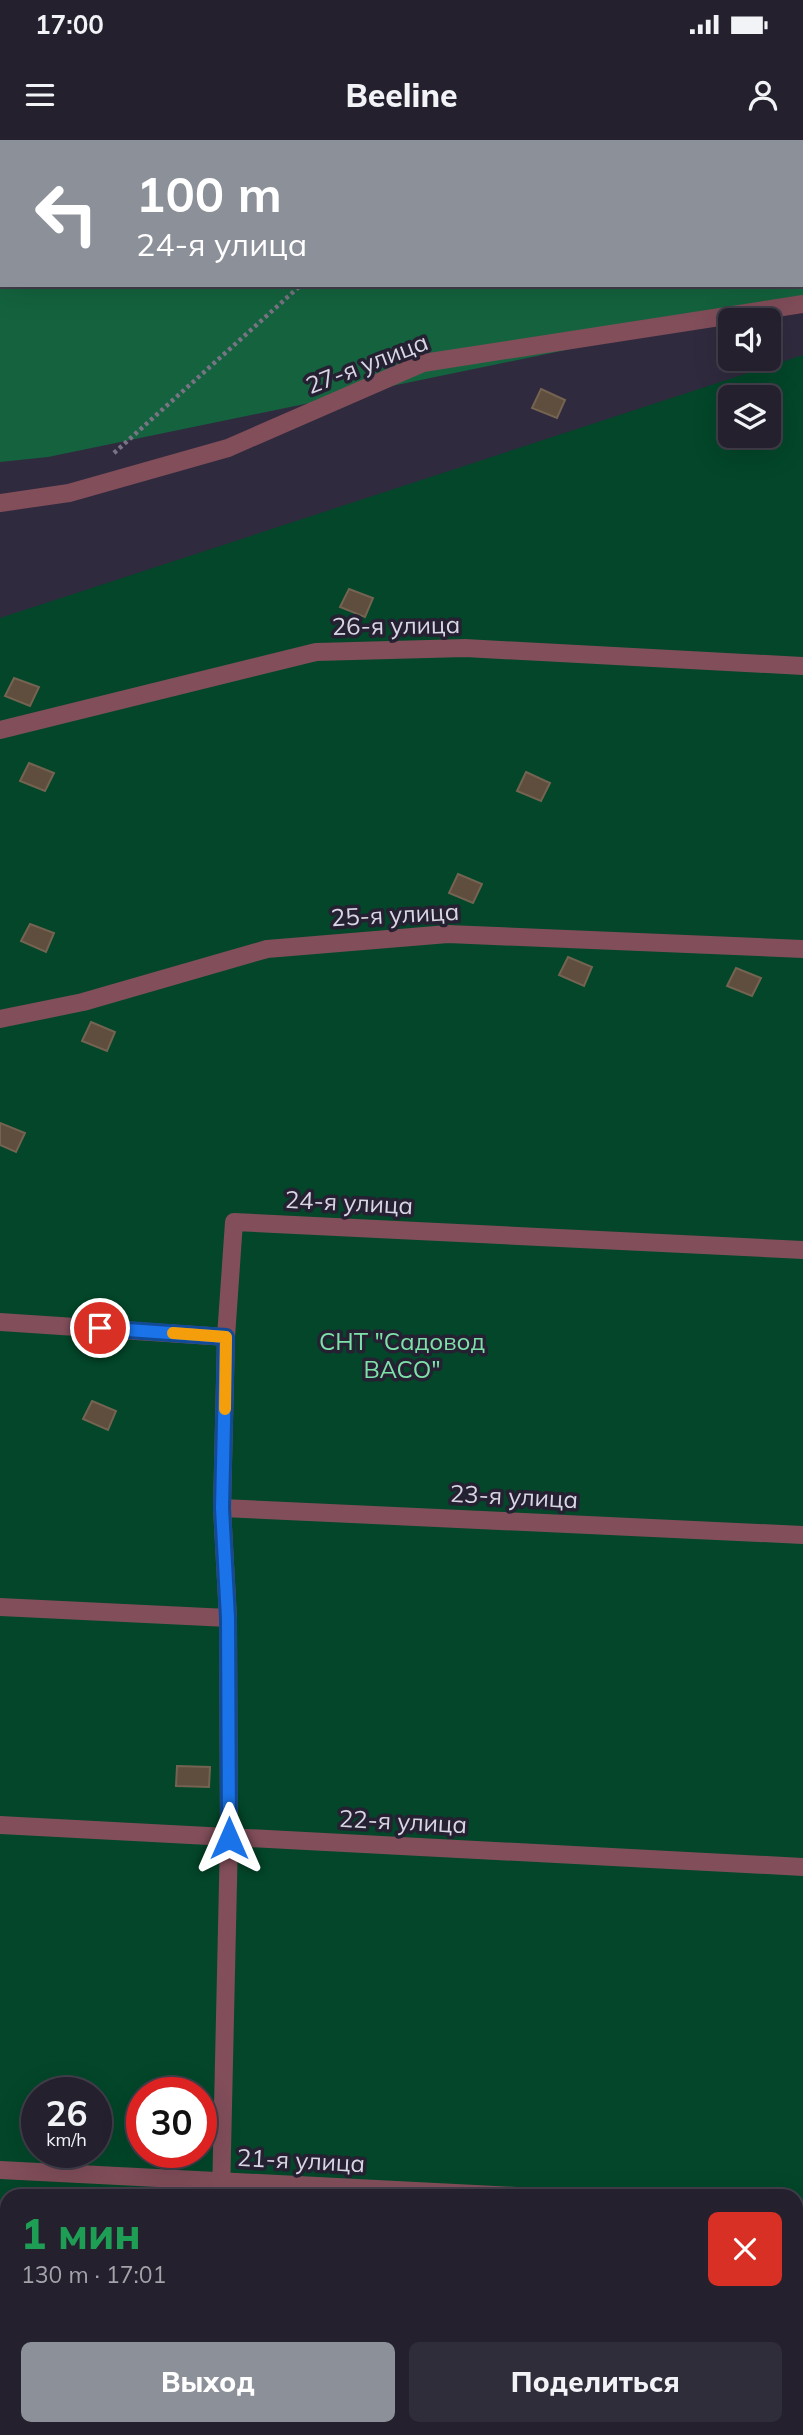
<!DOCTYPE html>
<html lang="ru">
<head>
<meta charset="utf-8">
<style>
  :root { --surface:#24202e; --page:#302d3a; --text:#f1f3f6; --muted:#a3a3aa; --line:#413e4a; --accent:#8c9099 }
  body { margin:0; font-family:Mulish,sans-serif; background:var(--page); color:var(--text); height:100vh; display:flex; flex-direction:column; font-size:26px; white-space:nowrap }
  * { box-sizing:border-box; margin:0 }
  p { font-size:23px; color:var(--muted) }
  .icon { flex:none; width:38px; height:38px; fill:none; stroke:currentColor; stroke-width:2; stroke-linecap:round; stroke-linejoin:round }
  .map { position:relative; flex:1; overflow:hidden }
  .details { position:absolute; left:0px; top:2049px; width:803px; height:247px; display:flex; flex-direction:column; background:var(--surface); border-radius:21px 21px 0 0; box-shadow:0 7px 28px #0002,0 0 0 2px var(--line) }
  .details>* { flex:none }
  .banner { position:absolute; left:0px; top:0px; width:803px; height:147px; box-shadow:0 7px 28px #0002,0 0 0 2px var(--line); background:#8c9099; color:#fff; overflow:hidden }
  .tools { position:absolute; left:718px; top:168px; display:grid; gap:14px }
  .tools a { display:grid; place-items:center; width:63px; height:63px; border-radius:10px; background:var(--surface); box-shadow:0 7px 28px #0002,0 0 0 2px var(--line); font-size:35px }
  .speed { position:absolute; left:21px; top:1937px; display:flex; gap:14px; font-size:35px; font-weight:700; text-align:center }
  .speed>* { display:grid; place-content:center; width:91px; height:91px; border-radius:50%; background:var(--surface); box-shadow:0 7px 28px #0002,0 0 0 2px var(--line); line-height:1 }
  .speed small { font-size:18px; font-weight:400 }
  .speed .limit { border:10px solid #d22; background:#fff; color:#111 }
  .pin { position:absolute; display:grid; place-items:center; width:60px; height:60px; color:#fff; margin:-30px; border:4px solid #fff; border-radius:50%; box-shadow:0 2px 7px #0007 }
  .me { position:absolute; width:77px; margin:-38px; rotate:0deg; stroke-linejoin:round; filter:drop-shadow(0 0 5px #0008) }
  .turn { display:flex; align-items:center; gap:24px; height:147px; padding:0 21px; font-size:32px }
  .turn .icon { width:91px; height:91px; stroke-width:2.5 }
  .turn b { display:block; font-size:49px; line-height:60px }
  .round { display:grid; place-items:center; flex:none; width:74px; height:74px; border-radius:10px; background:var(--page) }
  .headline { display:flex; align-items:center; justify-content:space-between; height:119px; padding:0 21px }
  h1 { font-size:42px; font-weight:800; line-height:52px; color:#1e9e55 }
  .action { display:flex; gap:14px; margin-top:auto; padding:14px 21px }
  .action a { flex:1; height:80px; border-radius:10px; background:var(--accent); color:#fff; font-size:28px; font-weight:800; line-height:80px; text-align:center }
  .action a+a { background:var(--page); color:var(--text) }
  .status { display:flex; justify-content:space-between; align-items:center; height:49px; padding:0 35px; background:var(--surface); direction:ltr }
  .status svg { height:19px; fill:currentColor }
  header { display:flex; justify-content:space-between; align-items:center; height:91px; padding:0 21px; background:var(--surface); font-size:32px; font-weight:800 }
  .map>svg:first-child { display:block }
</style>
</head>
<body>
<div class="status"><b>17:00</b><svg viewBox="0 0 49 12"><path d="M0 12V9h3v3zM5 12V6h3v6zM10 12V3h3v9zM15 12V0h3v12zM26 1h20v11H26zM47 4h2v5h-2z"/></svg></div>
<header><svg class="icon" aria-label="menu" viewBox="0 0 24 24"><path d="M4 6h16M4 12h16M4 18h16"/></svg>Beeline<svg class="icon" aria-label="person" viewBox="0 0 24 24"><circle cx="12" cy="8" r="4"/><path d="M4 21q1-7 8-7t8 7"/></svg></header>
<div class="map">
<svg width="803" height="2295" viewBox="0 0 803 2295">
  <rect width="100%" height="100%" fill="#302a3e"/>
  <path fill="#034629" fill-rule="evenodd" d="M803 215V2295H0V478ZM730 257H768V296H730ZM37 1953H96V2012H37ZM142 1953H201V2012H142ZM7 2056H796V2289H7Z"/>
  <path fill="#14633e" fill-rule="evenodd" d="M0 0H803V161L48 317 0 322ZM2 2H802V145H2Z"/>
  <path fill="#5f4e3d" stroke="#746351" stroke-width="2" d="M541 249 565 260 557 278 532 268Z
    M349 449 373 458 365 477 340 467Z
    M14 538 39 547 30 566 5 556Z
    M29 623 54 633 45 651 20 641Z
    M526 632 550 643 541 661 517 651Z
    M458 734 482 744 473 763 449 753Z
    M30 784 54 793 46 812 21 801Z
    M568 817 592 827 584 846 559 835Z
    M736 828 761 838 752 856 727 846Z
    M91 882 115 892 107 911 82 901Z
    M0 983 25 993 16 1012 0 1005Z
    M92 1261 116 1271 108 1290 83 1279Z
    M177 1626 210 1627 209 1647 176 1646Z"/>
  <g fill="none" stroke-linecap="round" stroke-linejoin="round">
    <path stroke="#797485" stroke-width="4.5" stroke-dasharray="3.5 3.5" stroke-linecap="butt" d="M461 2 463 0
      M114 313 301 145"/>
    <path stroke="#814e5a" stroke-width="18" d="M0 363 69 353 228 308 423 223 803 164
      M0 590 316 512 465 508 803 526
      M0 879 83 862 267 809 448 794 803 809
      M0 1182 226 1197 234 1082 803 1110
      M222 1368 803 1395
      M0 1467 228 1478
      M0 1685 803 1727
      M0 2030 516 2056
      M221 2056 229 1698 228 1478 222 1368 226 1197
      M796 2070 803 2071
      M212 2295V2289"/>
  </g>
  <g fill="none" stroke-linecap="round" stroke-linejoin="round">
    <defs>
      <path id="route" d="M100 1188 226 1197 222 1368 228 1478 229 1698"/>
    </defs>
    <use href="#route" stroke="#114b97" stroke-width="18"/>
    <use href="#route" stroke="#1a73e8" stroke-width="12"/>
    <path stroke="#f59e0b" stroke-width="12" d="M173 1193 226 1197 225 1269"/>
  </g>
  <g text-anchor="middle" stroke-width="7" stroke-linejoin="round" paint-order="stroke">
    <g font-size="24" fill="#d9d6e3" stroke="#262033">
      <text transform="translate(367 224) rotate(-21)" y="8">27-я улица</text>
      <text transform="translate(396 486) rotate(-1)" y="8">26-я улица</text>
      <text transform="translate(395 775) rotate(-3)" y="8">25-я улица</text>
      <text transform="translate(349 1063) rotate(3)" y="8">24-я улица</text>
      <text transform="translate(514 1357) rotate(3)" y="8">23-я улица</text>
      <text transform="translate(403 1682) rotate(3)" y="8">22-я улица</text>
      <text transform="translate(301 2021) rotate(3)" y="8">21-я улица</text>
    </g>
    <g font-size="24" fill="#7de2a9" stroke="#262033">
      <text x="402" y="1210">СНТ "Садовод<tspan x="402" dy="28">ВАСО"</tspan></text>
    </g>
  </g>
</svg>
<div class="tools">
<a><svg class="icon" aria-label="sound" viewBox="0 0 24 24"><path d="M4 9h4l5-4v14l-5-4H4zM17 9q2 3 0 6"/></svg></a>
<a><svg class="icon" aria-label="layers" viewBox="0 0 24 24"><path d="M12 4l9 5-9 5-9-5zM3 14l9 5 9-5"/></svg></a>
</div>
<div class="speed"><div>26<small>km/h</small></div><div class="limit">30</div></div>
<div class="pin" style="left:100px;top:1188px;background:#d93025"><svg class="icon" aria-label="arrive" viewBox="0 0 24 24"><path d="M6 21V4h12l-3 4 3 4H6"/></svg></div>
<svg class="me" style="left:229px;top:1698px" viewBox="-20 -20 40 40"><path d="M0-17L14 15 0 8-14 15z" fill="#1a73e8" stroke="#fff" stroke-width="4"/></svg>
<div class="banner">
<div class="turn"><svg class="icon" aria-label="left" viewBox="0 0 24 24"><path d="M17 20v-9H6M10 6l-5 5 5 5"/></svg><div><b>100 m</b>24-я улица</div></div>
</div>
<section class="details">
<div class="headline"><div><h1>1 мин</h1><p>130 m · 17:01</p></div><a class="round" style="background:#d93025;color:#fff"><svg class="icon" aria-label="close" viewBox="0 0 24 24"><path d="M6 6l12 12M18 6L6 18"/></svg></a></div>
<div class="action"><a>Выход</a><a>Поделиться</a></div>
</section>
</div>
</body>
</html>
